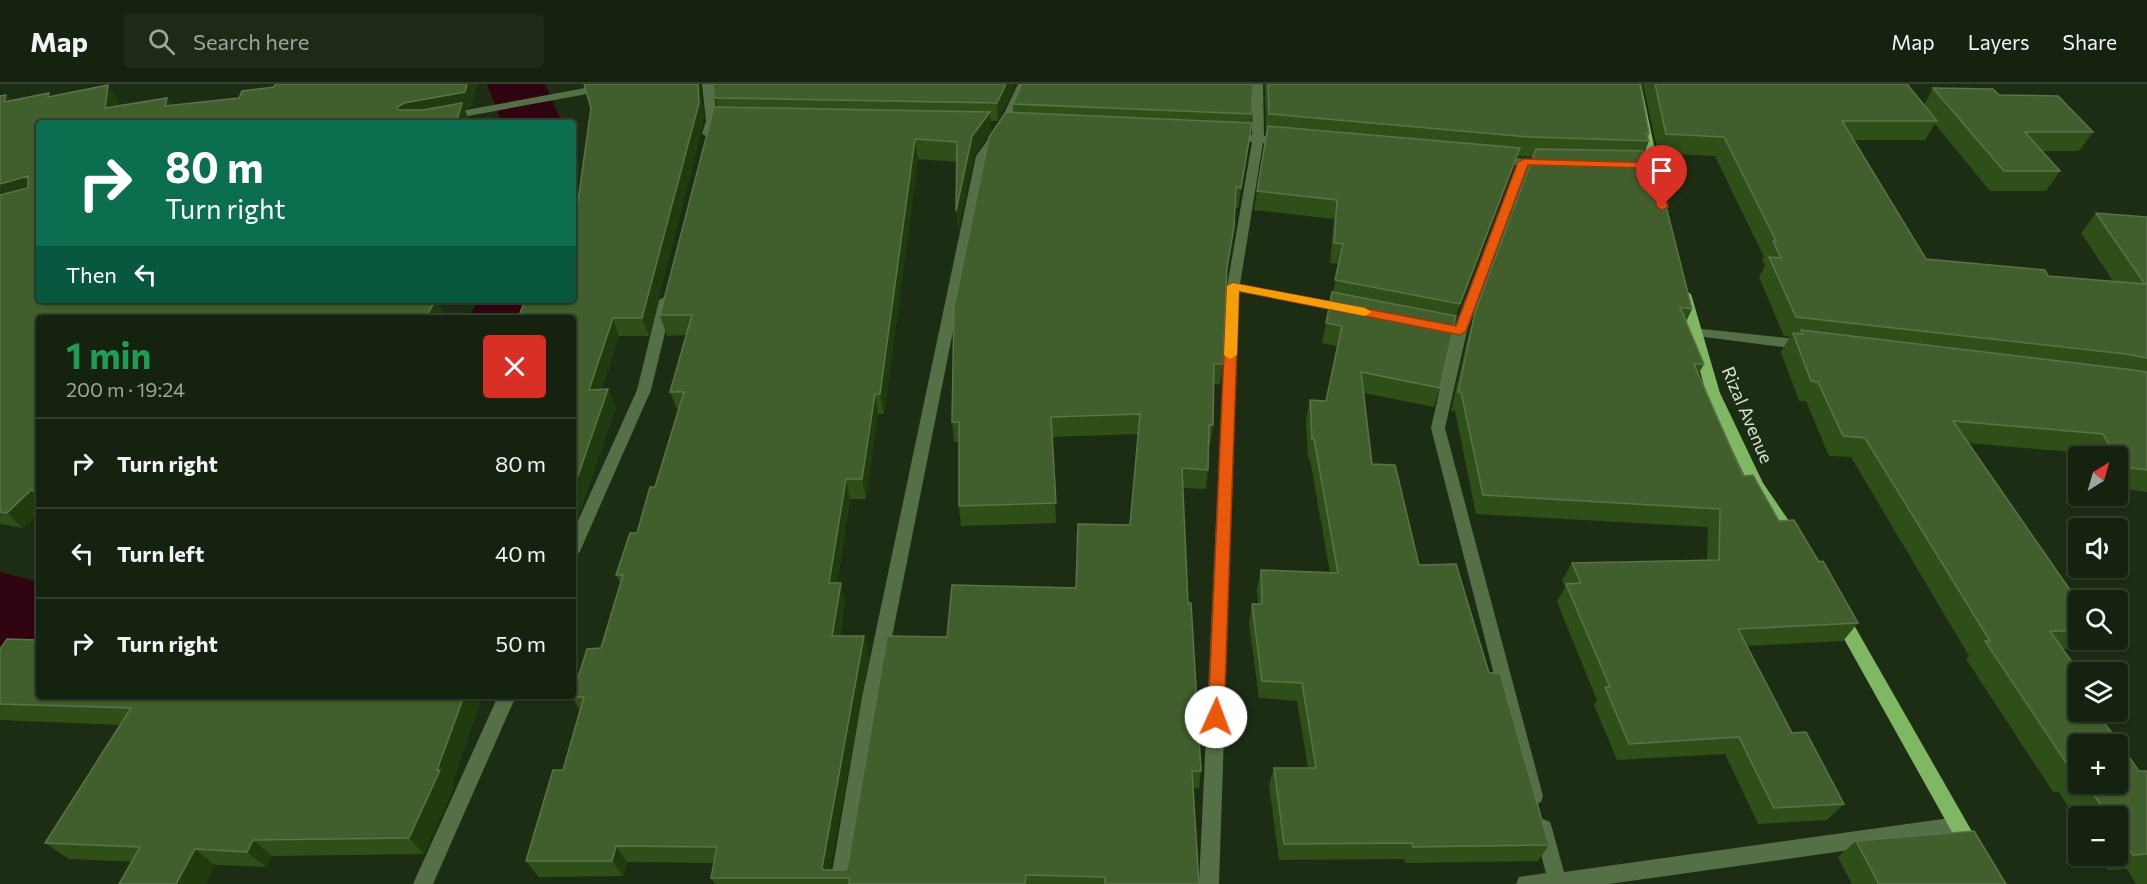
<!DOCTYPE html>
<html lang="en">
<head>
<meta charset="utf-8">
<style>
  :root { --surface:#15220f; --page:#1e2a18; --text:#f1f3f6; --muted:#9da49e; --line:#343f2f }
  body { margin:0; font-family:Commissioner,sans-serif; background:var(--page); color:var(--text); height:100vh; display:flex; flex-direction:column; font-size:22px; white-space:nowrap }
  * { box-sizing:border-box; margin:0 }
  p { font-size:20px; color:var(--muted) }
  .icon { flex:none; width:33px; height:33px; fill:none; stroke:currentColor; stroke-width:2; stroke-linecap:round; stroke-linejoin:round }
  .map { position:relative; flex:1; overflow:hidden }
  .details { position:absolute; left:36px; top:231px; width:540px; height:384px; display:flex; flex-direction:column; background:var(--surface); border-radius:6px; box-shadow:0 2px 4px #0004,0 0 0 2px var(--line) }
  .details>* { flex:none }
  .top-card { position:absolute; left:36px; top:36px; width:540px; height:183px; border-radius:6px; box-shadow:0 2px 4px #0004,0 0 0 2px var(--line); background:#0b6e4f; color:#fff; overflow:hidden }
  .needle { width:39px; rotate:37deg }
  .tools { position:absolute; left:2068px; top:362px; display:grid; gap:12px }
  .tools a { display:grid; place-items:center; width:60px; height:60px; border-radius:6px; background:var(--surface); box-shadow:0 2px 4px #0004,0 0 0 2px var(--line); font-size:30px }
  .pin { position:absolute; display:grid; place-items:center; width:51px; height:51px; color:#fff; margin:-62px -26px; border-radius:50% 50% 50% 0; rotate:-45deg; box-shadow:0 0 6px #0007 }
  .pin .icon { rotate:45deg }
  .me { position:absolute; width:66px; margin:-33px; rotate:2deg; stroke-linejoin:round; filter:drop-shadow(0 0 4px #0008) }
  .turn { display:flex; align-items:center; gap:21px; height:126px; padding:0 30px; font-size:27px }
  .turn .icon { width:78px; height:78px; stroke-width:2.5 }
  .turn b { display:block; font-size:42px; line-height:51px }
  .then { display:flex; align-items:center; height:57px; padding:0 30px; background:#0003; gap:12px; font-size:22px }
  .round { display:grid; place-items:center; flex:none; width:63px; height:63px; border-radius:6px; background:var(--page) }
  .summary { display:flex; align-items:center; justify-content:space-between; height:102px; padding:0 30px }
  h1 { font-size:36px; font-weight:700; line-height:45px; color:#1e9e55 }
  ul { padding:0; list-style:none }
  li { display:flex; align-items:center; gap:18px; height:90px; padding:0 30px; border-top:2px solid var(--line) }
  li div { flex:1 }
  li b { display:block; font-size:22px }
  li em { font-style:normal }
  header { display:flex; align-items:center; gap:36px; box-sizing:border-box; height:84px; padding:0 30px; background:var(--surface); border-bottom:2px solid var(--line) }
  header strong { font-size:28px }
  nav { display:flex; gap:33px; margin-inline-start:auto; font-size:21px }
  .search { width:420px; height:54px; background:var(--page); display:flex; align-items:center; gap:15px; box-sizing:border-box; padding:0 21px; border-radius:6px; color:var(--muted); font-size:22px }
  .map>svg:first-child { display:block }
</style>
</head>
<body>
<header>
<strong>Map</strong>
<div class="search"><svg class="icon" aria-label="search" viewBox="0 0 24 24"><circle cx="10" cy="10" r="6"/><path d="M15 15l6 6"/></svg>Search here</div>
<nav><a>Map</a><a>Layers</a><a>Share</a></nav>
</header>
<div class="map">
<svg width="2147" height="800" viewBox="0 0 2147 800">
  <rect width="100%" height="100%" fill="#1c2d14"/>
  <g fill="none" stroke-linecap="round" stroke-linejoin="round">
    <path fill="#300310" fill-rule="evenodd" d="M487 0H545L562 39H502Z
      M479 216H552L540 234H468Z
      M0 488 39 498V574L0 562Z"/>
    <path fill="#556f47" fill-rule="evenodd" d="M702 0H712L718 37 714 50 708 53 702 50 706 37Z
      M1018 0H1028L1009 42 988 72 880 613 850 800H830L862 613 976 72 998 42Z
      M1253 0H1263L1264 52 1284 54 1290 57 1284 60 1263 59 1240 200 1348 221 1355 225 1348 229 1239 208 1219 800H1199L1227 203 1252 58 1230 56 1224 53 1230 50 1252 51Z
      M1496 73 1550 76 1556 79 1550 82 1529 81 1467 247 1445 344 1543 712 1541 718 1534 721 1527 718 1525 712 1431 344 1453 247 1517 81 1492 78 1490 76Z
      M666 212 673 216 651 306 581 465 579 469 573 471V448L637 306 659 216Z
      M1694 244 1805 256 1812 261 1805 266 1689 251 1687 248 1689 245Z
      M498 612H516L433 800H413Z
      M1957 733 1964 736 1966 742 1964 748 1957 751 1609 800H1516L1519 793 1546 789 1534 744 1536 738 1543 735 1550 738 1552 744 1564 788Z"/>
    <path fill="#556f47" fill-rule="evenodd" d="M607 0H630L625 3 430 39H406L412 36Z"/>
    <path fill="#80b762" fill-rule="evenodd" d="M1631 0H1641L1659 85 1657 87 1653 88 1647 85Z
      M1685 206 1691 210 1720 309 1763 399 1800 453 1798 457H1786L1749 402 1706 309 1679 210Z
      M1840 525 1846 527 2002 800H1981L1834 537 1832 532 1834 527Z"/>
  </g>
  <path fill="#2f4f18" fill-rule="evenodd" d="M275 0H477L471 23 464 24 468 34 39 39 445 231 39 234V429L23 444 0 440V12L6 11 10 16 51 12 118 16V22L167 14 172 21 239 14 274 3Z
    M584 0H700L704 37 649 252H619L602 305 616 323 582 422 573 443V216L578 117 591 24Z
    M712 0H1016L998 37H990L991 47 974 72 958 147 957 78 918 75 884 330H878L866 415H850L837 499 845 518 840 552H864L869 571 830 786H845L847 785 947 553 1076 504 1130 441 1138 350 1052 353 1056 439 961 442 959 422V358H954L952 338 1013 28V20L1252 30 1249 59 1238 124H1235L1234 143 1227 191 1223 280 1220 300H1214L1213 341 1210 361H1209L1208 386 1206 405 1183 404 1188 519 1201 687 1199 705 1193 704 1199 800H715L711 794 714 779 627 778 623 792 539 793 526 777 563 686 580 627 572 613 601 564 621 500 616 491 637 449 655 403 678 328 670 308 686 251 667 252 660 231 717 23Z
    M1265 0H1640L1649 49 1648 53 1649 57 1645 67 1692 225 1686 238 1704 280 1698 291 1743 392 1779 437 1819 478 1858 539 1843 557 1746 562 1792 649 1844 720 1827 736 1758 740 1725 670 1617 676 1594 621 1597 616 1557 518 1565 503 1562 497 1572 479 1707 476 1708 443 1476 430 1455 327H1451L1469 248 1533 73 1517 72 1456 232 1440 304 1434 323 1364 309 1372 380 1419 481 1489 589 1549 761 1538 777 1405 779 1404 775 1279 776 1269 701 1274 684H1308L1297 617 1259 614 1249 539 1252 520H1258L1257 504 1261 486 1330 489 1310 375H1308L1306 336 1310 316 1326 317 1337 262 1322 259 1339 180 1330 179 1334 135 1254 126 1266 49Z
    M1643 0H1907L1924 21 1933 4 1999 11 2093 48 2079 67H2042L2060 87 2046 107H1990L1935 40 1925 56H1854L1926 175 2048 192 2113 197 2081 149 2096 129 2147 133V408L2118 404V372H2086L2084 369 1968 359 2079 519V555H2089L2077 565H2063L2079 627 2139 687H2147V800H2136L2127 785 2108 786 2099 771H2118V732H2079V740L2059 708H2053L1966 575 1969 572 1851 373 1829 372 1806 317H1799L1781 268 1790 253 1784 252 1759 193 1765 182 1762 176 1764 173 1715 72 1658 69ZM2079 660 2118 699H2079Z
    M0 565 39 612H491L482 613 452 701 454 703 424 770 272 772 266 783 69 775 45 759 121 641 0 636Z
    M1856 757 2006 800H1852L1838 773Z"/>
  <path fill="#203b0e" d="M467 0H477L471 23 464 24 468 34 467 39H404L397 23 404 19Z
    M698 0H700L704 37 649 252 642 234Z
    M1006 0H1016L998 37 997 19Z
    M108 1 118 16 115 39 105 24Z
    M6 11 17 26 4 18Z
    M167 14 177 30 165 22Z
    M990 28 991 47 974 72 958 147 956 127 972 52Z
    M1252 39 1249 59 1238 124 1241 104Z
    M915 55 918 75 884 330 880 310Z
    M1520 64 1514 83 1454 239 1460 220Z
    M28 92 39 105 0 119V100Z
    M1234 143 1232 163 1225 203 1227 183Z
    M437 216 445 231 443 234H425Z
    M613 234 619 252 596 323 589 306Z
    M608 305 616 323 582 422 573 443V406Z
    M875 310 878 330 866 415 862 395Z
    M846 395 850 415 834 518 829 499Z
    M31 406 39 414V429L23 444 7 429Z
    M841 499 845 518 838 571 832 552Z
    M864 552 869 571 829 794 822 784Z
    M464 612H481L482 613 452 701 454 703 424 770 409 754 437 686Z
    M253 756 272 772 266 783 247 768Z
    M616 762 627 778 623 792 612 777Z
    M195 765 215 781 206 800H176Z"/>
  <path fill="#415f2c" stroke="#597447" stroke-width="1.5" d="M275 0H467L465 8 404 19 397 23 399 26H423L462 19 456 39H39V216H436L425 234H39V408L31 406 7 429 0 428V111L28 104V92L0 100V12L6 11 4 18 49 9 48 13 108 1 105 24 167 14 165 22 239 14 242 7 274 3Z
    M584 0H698L699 19 642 234H613L589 306 608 305 573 406V234H518L525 216H573V118L578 117 591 24Z
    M712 0H1006L997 19 715 14Z
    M1022 0H1253L1252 30 1013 20Z
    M1268 0H1640L1649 49H1646L1649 57 1530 53 1269 30Z
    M1655 0H1907L1937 37H1842L1926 175 2045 186 2048 192 2145 200 2096 129 2147 133V274L2126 270 1796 233 1769 173 1781 174 1773 157H1776L1724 53 1666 50Z
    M1933 4 1993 5 1999 11 2058 12 2093 48H2025L2060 87H2004Z
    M714 23 990 28 972 52 956 127 957 58 915 55 880 310H875L862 395H846L829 499H841L832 552H864L822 784 824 786H845L847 785 887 552 947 553 952 501 1076 504 1078 440 1130 441 1140 330 1051 333 1056 419 959 422V338H952L954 223 989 53 1006 28 1252 39 1241 104 1236 103 1234 143 1227 183 1223 280H1214L1213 341H1209L1208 386 1182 384 1188 519H1191L1201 687H1192L1199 800H1105V793L1026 791 1025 800H849L850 794H711L717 763 616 762 612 777H526L553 686H563L584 613H572L587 565 601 564 623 491H616L630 449H637L650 403H655L684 308H670L692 231H660Z
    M1268 42 1520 64 1460 220 1335 196 1343 160 1334 159 1337 116 1257 107Z
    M1536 65 1652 67 1692 225 1680 223 1704 280H1694L1743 392 1753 391 1779 437 1794 436 1819 478 1823 477 1858 539 1738 545 1792 649 1806 648 1844 720 1774 724 1739 653 1629 660 1605 603H1610L1566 500 1581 499 1572 479 1719 476 1720 425 1483 411 1461 308H1458L1475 228Z
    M1332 208 1456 232 1440 304 1361 288 1372 380 1395 381 1419 481 1456 480 1489 589H1500L1549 761 1413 763 1412 759 1284 760 1274 684H1316L1302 599 1262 597 1252 520H1262L1261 486 1338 489 1314 355H1312L1310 316 1326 317 1342 242 1326 239Z
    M1801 246 2125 285 2147 288V386L2121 383 2118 378V372H2115L2103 350 1953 337 2079 519V547H2050L2079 588V627H2096L2139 687H2147V770L2133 771 2118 748V732H2108L2086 699H2118V660H2079V692H2075L1985 557H1990L1865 354 1843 352 1818 298 1811 297 1793 249 1803 250Z
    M7 555 39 556V612H464L437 686H440L409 754 253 756 247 768 195 765 176 800H119L140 763 45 759 131 624 0 620V565Z
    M1974 747 2006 800H1879L1856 757Z"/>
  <path fill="#ea580c" stroke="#983908" stroke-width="1.5" d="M1524 75 1655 79 1668 123 1662 126 1657 123 1647 84 1528 81 1466 247 1460 251 1239 207 1224 633 1221 638 1216 640 1210 638 1208 633 1227 202 1233 199 1456 242 1518 78Z"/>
  <path fill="#f59e0b" d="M1233 199 1365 224 1371 228 1365 232 1239 207 1237 271 1230 275 1224 271 1227 202Z"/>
  <g text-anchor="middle" stroke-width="4.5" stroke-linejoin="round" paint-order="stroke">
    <g font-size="18" fill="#d9e4d4" stroke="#1c2d14">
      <text transform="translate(1747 331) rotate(67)" y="6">Rizal Avenue</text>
    </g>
  </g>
</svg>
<div class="tools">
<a><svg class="needle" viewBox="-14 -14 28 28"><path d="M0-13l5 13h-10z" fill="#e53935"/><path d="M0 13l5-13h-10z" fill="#9da49e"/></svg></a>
<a><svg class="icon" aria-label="sound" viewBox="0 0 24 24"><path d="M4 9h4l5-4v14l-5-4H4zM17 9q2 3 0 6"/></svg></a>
<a><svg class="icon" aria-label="search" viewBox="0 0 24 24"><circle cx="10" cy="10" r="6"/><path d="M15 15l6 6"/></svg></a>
<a><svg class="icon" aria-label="layers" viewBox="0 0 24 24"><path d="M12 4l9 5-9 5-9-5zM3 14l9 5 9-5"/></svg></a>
<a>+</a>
<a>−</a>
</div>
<div class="pin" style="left:1662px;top:123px;background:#d93025"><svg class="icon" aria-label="arrive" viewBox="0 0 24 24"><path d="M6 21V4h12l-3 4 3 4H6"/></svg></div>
<svg class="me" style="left:1216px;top:633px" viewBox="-20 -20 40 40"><circle r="19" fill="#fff"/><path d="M0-13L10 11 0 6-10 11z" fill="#ea580c"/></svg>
<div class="top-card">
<div class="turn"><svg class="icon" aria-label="right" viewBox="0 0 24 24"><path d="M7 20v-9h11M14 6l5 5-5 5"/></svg><div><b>80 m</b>Turn right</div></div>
<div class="then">Then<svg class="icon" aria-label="left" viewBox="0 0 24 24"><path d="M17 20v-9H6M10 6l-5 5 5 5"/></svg></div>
</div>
<section class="details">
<div class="summary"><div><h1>1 min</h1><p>200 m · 19:24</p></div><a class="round" style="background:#d93025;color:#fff"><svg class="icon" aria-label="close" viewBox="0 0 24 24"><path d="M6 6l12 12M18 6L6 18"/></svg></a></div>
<ul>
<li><svg class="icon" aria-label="right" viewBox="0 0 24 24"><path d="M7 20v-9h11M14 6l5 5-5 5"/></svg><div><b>Turn right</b></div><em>80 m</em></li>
<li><svg class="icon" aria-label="left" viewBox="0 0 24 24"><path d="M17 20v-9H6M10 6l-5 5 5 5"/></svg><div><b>Turn left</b></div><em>40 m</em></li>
<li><svg class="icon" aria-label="right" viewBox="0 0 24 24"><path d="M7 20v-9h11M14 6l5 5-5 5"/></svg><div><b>Turn right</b></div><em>50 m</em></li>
</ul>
</section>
</div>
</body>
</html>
